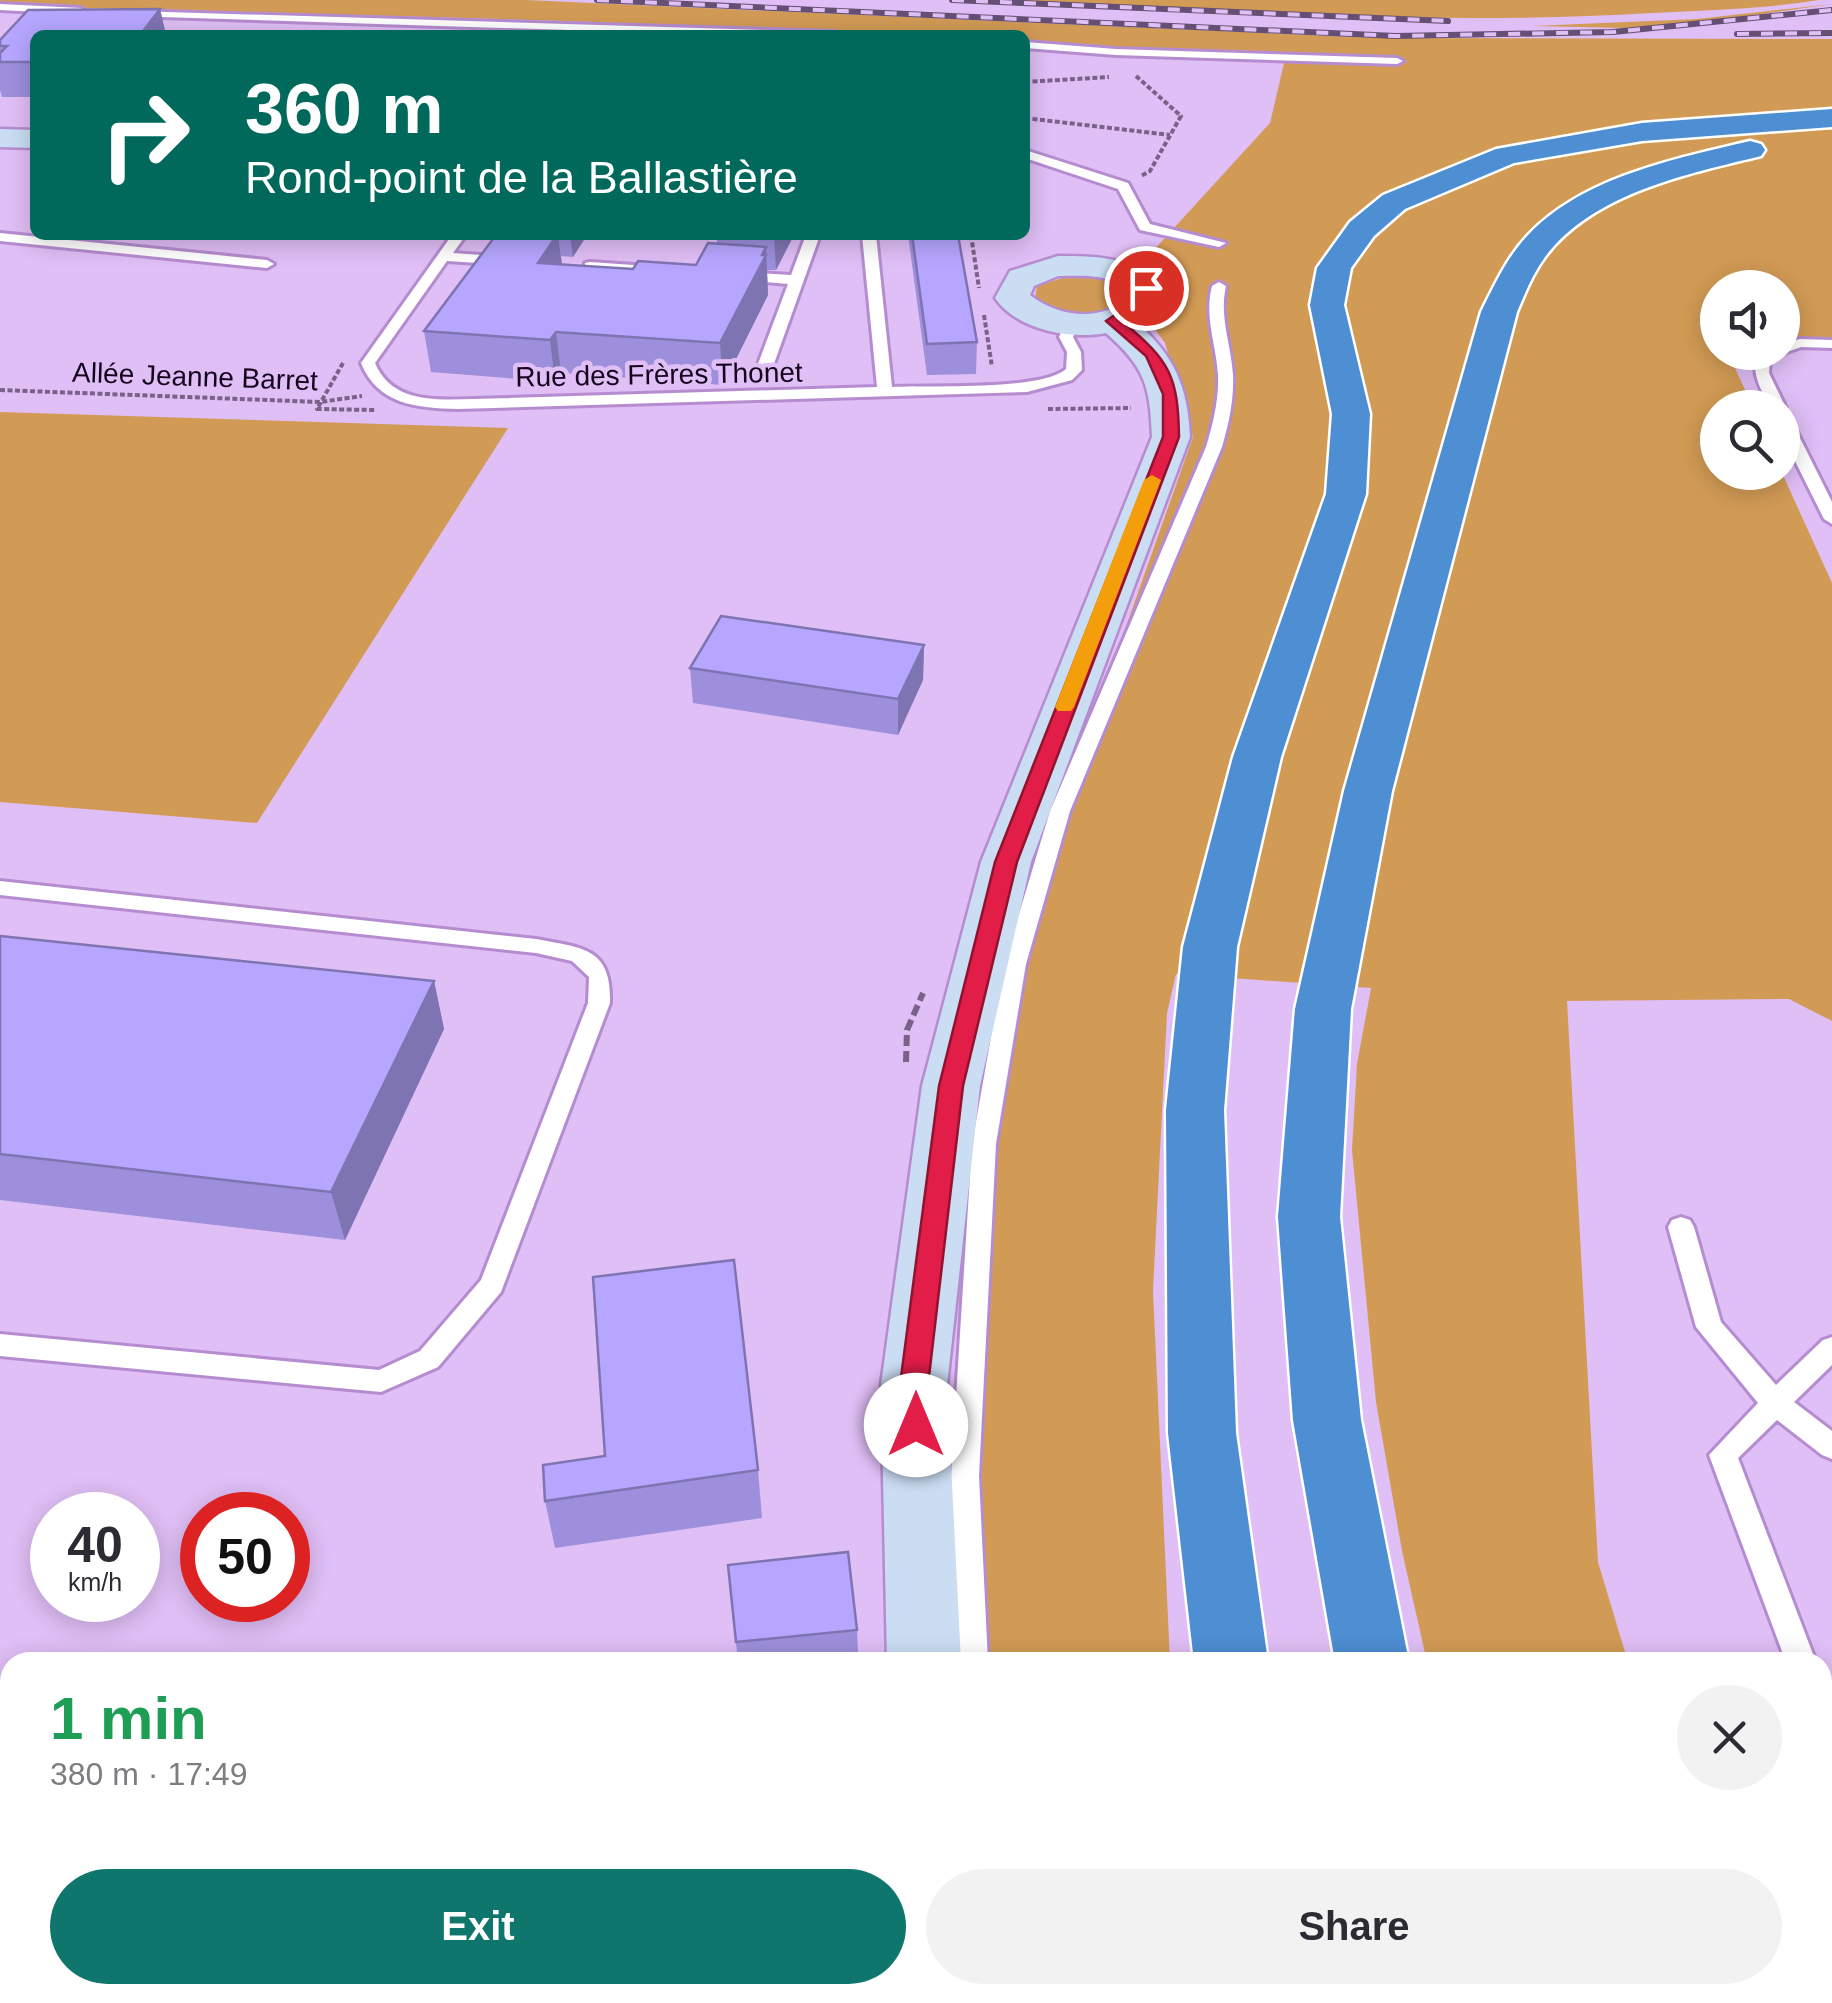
<!DOCTYPE html>
<html lang="en">
<head>
<meta charset="utf-8">
<style>
  :root { --surface:#fff; --page:#f2f2f3; --text:#2b2b33; --muted:#7c7c81; --accent:#0f766e }
  body { margin:0; font-family:Helvetica,sans-serif; background:var(--page); color:var(--text); height:100vh; display:flex; flex-direction:column; font-size:38px; white-space:nowrap }
  * { box-sizing:border-box; margin:0 }
  p { font-size:32px; color:var(--muted) }
  .icon { flex:none; width:55px; height:55px; fill:none; stroke:currentColor; stroke-width:2; stroke-linecap:round; stroke-linejoin:round }
  .map { position:relative; flex:1; overflow:hidden }
  .drawer { position:absolute; left:0px; top:1652px; width:1832px; height:352px; display:flex; flex-direction:column; background:var(--surface); border-radius:30px 30px 0 0; box-shadow:0 5px 25px #0003 }
  .drawer>* { flex:none }
  .hud { position:absolute; left:30px; top:30px; width:1000px; height:210px; border-radius:15px; box-shadow:0 5px 25px #0003; background:#00695c; color:#fff; overflow:hidden }
  .controls { position:absolute; left:1700px; top:270px; display:grid; gap:20px }
  .controls a { display:grid; place-items:center; width:100px; height:100px; border-radius:50%; background:var(--surface); box-shadow:0 5px 25px #0003; font-size:50px }
  .speed { position:absolute; left:30px; top:1492px; display:flex; gap:20px; font-size:50px; font-weight:700; text-align:center }
  .speed>* { display:grid; place-content:center; width:130px; height:130px; border-radius:50%; background:var(--surface); box-shadow:0 5px 25px #0003; line-height:1 }
  .speed small { font-size:25px; font-weight:400 }
  .speed .limit { border:15px solid #d22; background:#fff; color:#111 }
  .pin { position:absolute; display:grid; place-items:center; width:85px; height:85px; color:#fff; margin:-42px; border:5px solid #fff; border-radius:50%; box-shadow:0 2px 10px #0007 }
  .me { position:absolute; width:110px; margin:-55px; rotate:0deg; stroke-linejoin:round; filter:drop-shadow(0 0 8px #0008) }
  .turn { display:flex; align-items:center; gap:35px; height:210px; padding:0 50px; font-size:45px }
  .turn .icon { width:130px; height:130px; stroke-width:2.5 }
  .turn b { display:block; font-size:70px; line-height:85px }
  .round { display:grid; place-items:center; flex:none; width:105px; height:105px; border-radius:52px; background:var(--page) }
  .head { display:flex; align-items:center; justify-content:space-between; height:170px; padding:0 50px }
  h1 { font-size:60px; font-weight:700; line-height:75px; color:#1e9e55 }
  .cta { display:flex; gap:20px; margin-top:auto; padding:20px 50px }
  .cta a { flex:1; height:115px; border-radius:60px; background:var(--accent); color:#fff; font-size:40px; font-weight:700; line-height:115px; text-align:center }
  .cta a+a { background:var(--page); color:var(--text) }
  .map>svg:first-child { display:block }
</style>
</head>
<body>
<div class="map">
<svg width="1832" height="2003" viewBox="0 0 1832 2003">
  <rect width="100%" height="100%" fill="#e0bef6"/>
  <path fill="#d29b55" d="M0 0H526L1377 38 1832 39V339L1783 338 1782 288H1718V352L1728 353 1753 407 1718 408V472L1782 473 1832 583V1021L1789 999 1567 1001 1598 1562 1628 1662H1427L1402 1551 1376 1402 1352 1150 1357 1064 1371 988 1176 974 1167 1013 1153 1291 1170 1662H973L965 1476 984 1144 1058 819 1193 437 1165 343 1151 324 1157 316 1141 264 1270 123 1285 59 1357 56 1178 54 1025 43V35C850 35 676 24 501 19 334 14 167 13 0 4Z
    M1007 0H1819C1764 9 1708 10 1652 13 1437 26 1222 11 1007 0Z
    M1832 4 1692 24 1624 28 1533 26 1697 19Z
    M1072 275 1103 277 1115 281 1129 294V301C1099 321 1065 319 1035 299L1037 286Z
    M0 412 508 428 257 823 0 802Z
    M996 1995H1234L1235 2003H997Z
    M1523 1995H1729L1731 2003H1526Z"/>
  <g fill="none" stroke-linecap="round" stroke-linejoin="round">
    <defs>
      <path id="lane" d="M0 4 81 8 86 11 81 14 0 10Z
        M133 11 835 32 841 35H724L129 16Z
        M1025 42 1116 49 1397 58 1403 61 1397 64 1116 55 1025 48Z
        M1025 150 1128 183 1150 224 1226 243 1219 247 1140 230 1118 189 1025 158Z
        M0 233 267 260 274 264 267 268 0 241Z
        M452 235H466L453 253 509 257 516 261 509 265 447 261 375 363C392 403 435 400 473 399L877 387 862 235H876L892 387C929 385 1041 391 1066 369L1067 352 1059 337 1067 320 1072 319 1079 323 1073 337 1081 352 1082 370 1072 380 1027 392 458 409C417 408 378 405 361 363Z
        M806 235H820L771 372 758 375 755 372 788 284 740 280 733 276 740 272 791 275Z
        M590 262 663 267 670 271 663 275 585 269V263Z
        M1219 282 1226 286C1219 318 1231 343 1233 375 1234 399 1229 423 1222 447L1070 811 1026 964 996 1144 979 1476 988 1662H958L951 1476 972 1144 1004 964 1050 811 1206 447C1213 424 1219 400 1218 375 1216 343 1204 318 1212 286Z
        M1800 339 1832 340V348L1801 347 1770 358 1769 373 1786 408 1782 412V408H1770C1761 388 1749 372 1759 352H1782V344Z
        M1782 413 1790 418 1832 502V524L1824 519 1782 435Z
        M0 881 536 939C582 948 612 947 610 1003L501 1292 438 1367 381 1392 0 1356V1334L379 1370 420 1351 481 1280 588 1003 589 977 572 961 536 953 0 895Z
        M1681 1217 1690 1220 1694 1227 1721 1322 1776 1385 1823 1340 1832 1337V1365L1794 1402 1832 1431V1459L1822 1455 1777 1420 1738 1458 1816 1662H1786L1709 1455 1758 1403 1696 1327 1668 1227 1672 1220Z
        M1822 1704 1832 1707V1759L1822 1755Z
        M10 1779V1809L0 1811V1781Z
        M635 1995H669L671 2003H637Z
        M979 1995H1013L1014 2003H980Z"/>
      <path id="secondary" d="M0 129 35 130V148L0 147Z
        M1058 256C1098 256 1147 256 1164 299L1137 323C1175 356 1188 388 1190 437L1031 862 980 1086 947 1385 961 1662H887L881 1385 922 1086 981 862 1152 437C1150 386 1145 367 1106 333 1070 340 1017 330 995 298L1010 271ZM1058 276C1082 276 1117 272 1129 297 1101 323 1058 317 1030 295L1034 286Z
        M909 1995H993L994 2003H910Z"/>
      <path id="highway" d="M1832 109V127L1642 141 1514 163 1405 209 1374 236 1351 268 1344 305 1370 414 1366 494 1281 757 1237 947 1224 1110 1236 1433 1268 1662H1194L1168 1433 1166 1110 1183 947 1233 757 1326 494 1332 414 1310 305 1317 268 1350 222 1383 195 1496 149 1642 123Z
        M1750 141 1761 144 1765 150 1761 156C1688 174 1593 193 1545 257 1533 273 1525 293 1517 312L1392 791 1351 1009 1340 1217 1361 1420 1409 1662H1335L1293 1420 1278 1217 1295 1009 1344 791 1481 312C1495 284 1508 255 1530 233 1586 176 1675 159 1750 141Z
        M1259 1995H1343L1344 2003H1260Z
        M1413 1995H1497L1499 2003H1415Z"/>
    </defs>
    <use href="#lane" stroke="#b68cd0" stroke-width="6"/>
    <use href="#secondary" stroke="#b68cd0" stroke-width="5"/>
    <use href="#highway" stroke="#fff" stroke-width="5"/>
    <path stroke="#796188" stroke-width="4" stroke-dasharray="5 2.5" stroke-linecap="butt" d="M1136 76 1181 116 1150 171 1141 176
      M1025 82 1109 77
      M1025 118 1170 135
      M971 235 979 288
      M984 315 992 367
      M343 363 317 409 376 410
      M0 390 320 402 362 396
      M1048 409 1131 408"/>
    <path stroke="#796188" stroke-width="6" stroke-dasharray="11 5" stroke-linecap="butt" d="M906 1062 907 1030 923 993"/>
    <use href="#lane" fill="#fff" fill-rule="evenodd"/>
    <use href="#secondary" fill="#caddf2" fill-rule="evenodd"/>
    <use href="#highway" fill="#4e8ed3" fill-rule="evenodd"/>
    <defs>
      <path id="rail" d="M597 0 1396 36 1613 32 1832 10
        M952 0 1448 21
        M1737 34 1832 33"/>
    </defs>
    <use href="#rail" stroke="#654f73" stroke-width="6"/>
    <use href="#rail" stroke="#e0bef6" stroke-width="4" stroke-dasharray="12" stroke-linecap="butt"/>
  </g>
  <path fill="#9d8fdb" d="M160 9 166 35H35V97H2L0 90V41Z
    M496 235H587L573 257 561 256 562 264 633 269 696 265 717 244V239L658 235H794L776 270H767L768 295 723 385 561 373 555 382 431 372 424 331Z
    M908 235H958L977 342 976 374 927 375Z
    M924 645 923 680 898 735 693 703 690 668Z
    M0 936 434 981 444 1029 345 1240 0 1200Z
    M758 1470 762 1518 555 1548 545 1501Z
    M728 1565 857 1630 858 1653 764 1662H738Z"/>
  <path fill="#7f74b2" d="M160 9 166 35H140Z
    M557 235H558L563 273 538 263Z
    M570 235H587L573 257Z
    M774 235H794L776 270Z
    M766 247 768 295 723 385 720 343Z
    M556 332 561 373 555 382 550 340Z
    M924 645 923 680 898 735V699Z
    M434 981 444 1029 345 1240 331 1192Z"/>
  <path fill="#b6a6ff" stroke="#7f74b2" stroke-width="2.5" d="M160 9 140 35H35V62H0V53L7 46H0V40L28 10Z
    M496 235H557L538 263 633 269 638 261 696 265 708 243 766 247 762 255H766L720 343 556 332 550 340 424 331Z
    M912 235H958L977 342 927 344Z
    M721 616 924 645 898 699 690 668Z
    M0 936 434 981 331 1192 0 1154Z
    M734 1260 758 1470 545 1501 543 1465 605 1456 593 1277Z
    M848 1552 857 1630 736 1642 728 1565Z
    M10 1796V1995H513L516 2003H0V1800Z"/>
  <path fill="#e11d48" stroke="#92132f" stroke-width="2.5" d="M1140 285H1151L1154 299 1144 314 1123 322C1170 361 1178 376 1179 437L1017 862 963 1086 928 1385 929 1425 925 1433 916 1437 906 1433 902 1425 900 1385 939 1086 995 862 1163 437V394L1146 356 1106 321C1127 304 1135 315 1140 285Z"/>
  <path fill="#f59e0b" d="M1152 475 1161 480 1074 707 1071 711H1058L1055 707 1144 480Z"/>
  <g text-anchor="middle" stroke-width="9" stroke-linejoin="round" paint-order="stroke">
    <g font-size="28" fill="#14051d" stroke="#e0bef6">
      <text transform="translate(659 374) rotate(-1)" y="10">Rue des Frères Thonet</text>
      <text transform="translate(195 376) rotate(2)" y="10">Allée Jeanne Barret</text>
    </g>
  </g>
</svg>
<div class="controls">
<a><svg class="icon" aria-label="sound" viewBox="0 0 24 24"><path d="M4 9h4l5-4v14l-5-4H4zM17 9q2 3 0 6"/></svg></a>
<a><svg class="icon" aria-label="search" viewBox="0 0 24 24"><circle cx="10" cy="10" r="6"/><path d="M15 15l6 6"/></svg></a>
</div>
<div class="speed"><div>40<small>km/h</small></div><div class="limit">50</div></div>
<div class="pin" style="left:1146px;top:288px;background:#d93025"><svg class="icon" aria-label="arrive" viewBox="0 0 24 24"><path d="M6 21V4h12l-3 4 3 4H6"/></svg></div>
<svg class="me" style="left:916px;top:1425px" viewBox="-20 -20 40 40"><circle r="19" fill="#fff"/><path d="M0-13L10 11 0 6-10 11z" fill="#e11d48"/></svg>
<div class="hud">
<div class="turn"><svg class="icon" aria-label="right" viewBox="0 0 24 24"><path d="M7 20v-9h11M14 6l5 5-5 5"/></svg><div><b>360 m</b>Rond-point de la Ballastière</div></div>
</div>
<section class="drawer">
<div class="head"><div><h1>1 min</h1><p>380 m · 17:49</p></div><a class="round"><svg class="icon" aria-label="close" viewBox="0 0 24 24"><path d="M6 6l12 12M18 6L6 18"/></svg></a></div>
<div class="cta"><a>Exit</a><a>Share</a></div>
</section>
</div>
</body>
</html>
